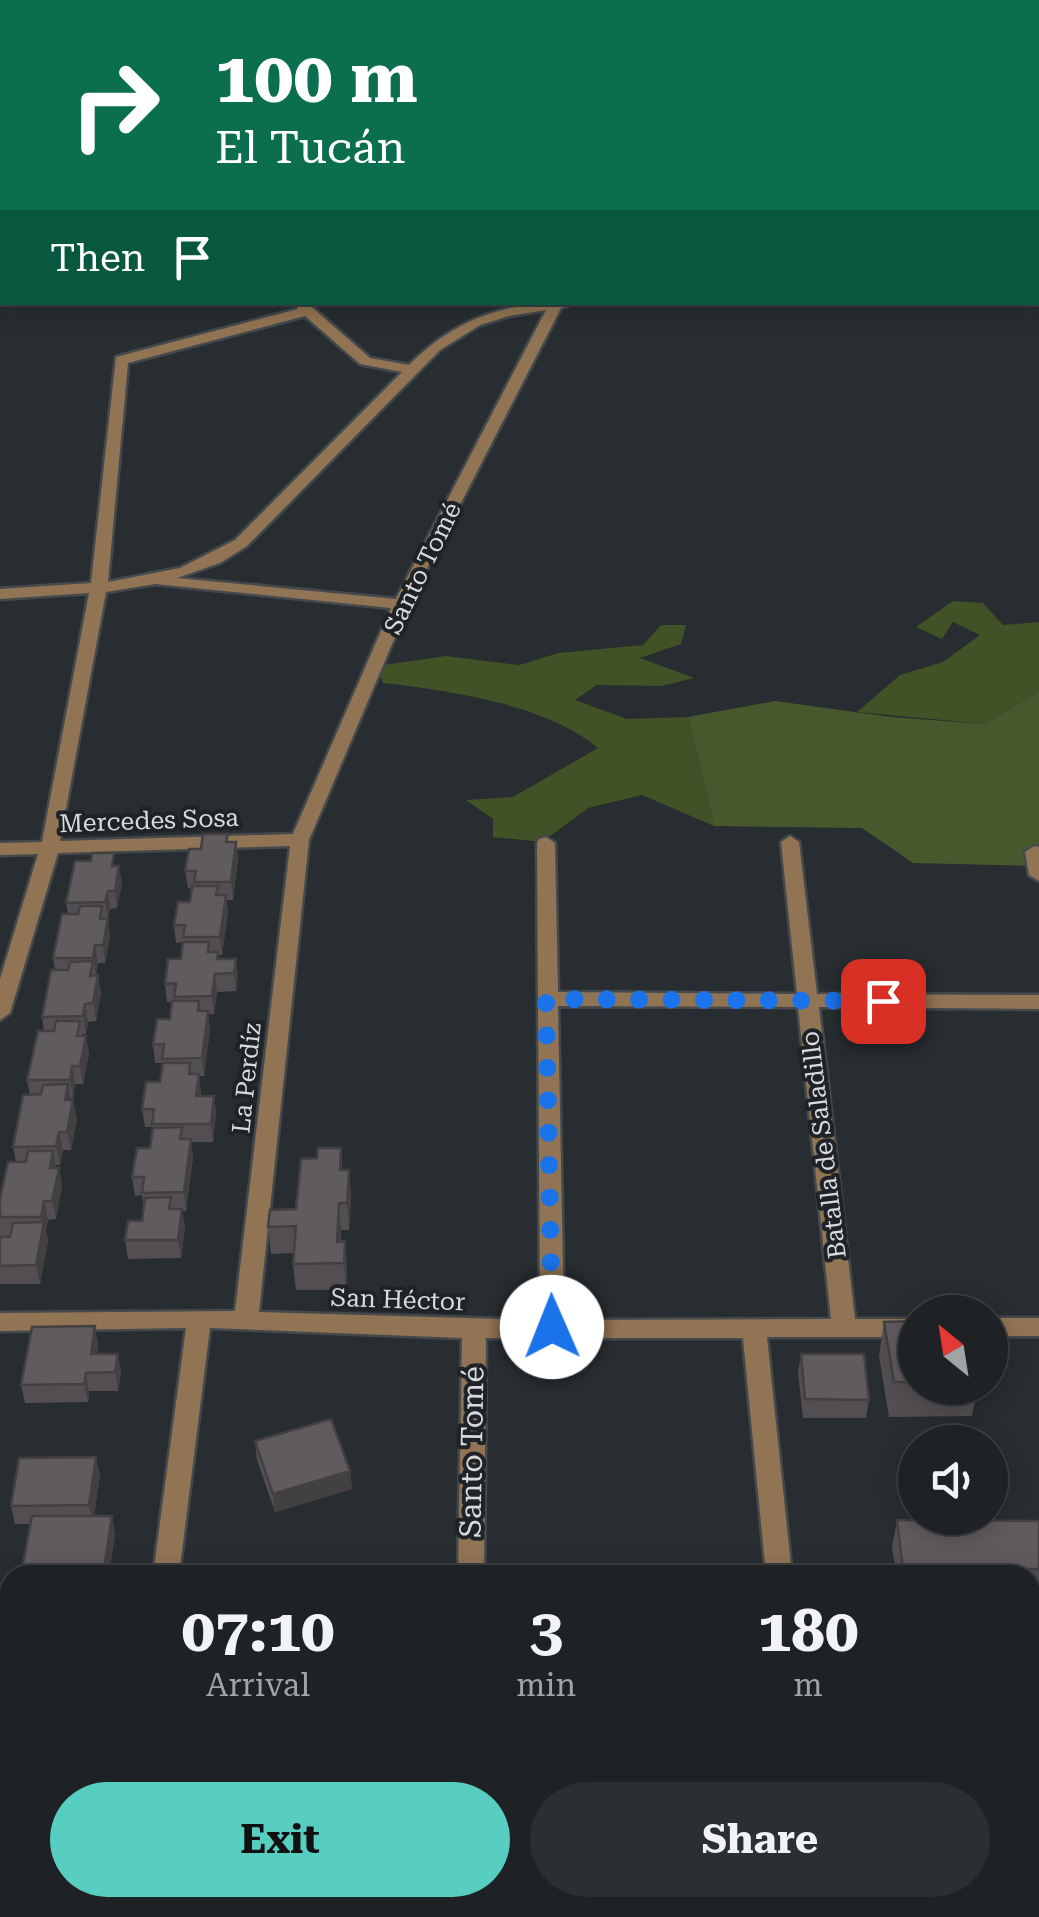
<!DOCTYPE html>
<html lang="en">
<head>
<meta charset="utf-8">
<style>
  :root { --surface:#1e2225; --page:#2b2f32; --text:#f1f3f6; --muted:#a1a4a7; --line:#3c3f42; --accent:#58cec0 }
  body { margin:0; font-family:"Roboto Serif",serif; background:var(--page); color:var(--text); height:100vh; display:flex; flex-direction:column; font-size:38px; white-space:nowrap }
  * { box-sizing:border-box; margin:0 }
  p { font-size:32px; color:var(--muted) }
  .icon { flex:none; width:55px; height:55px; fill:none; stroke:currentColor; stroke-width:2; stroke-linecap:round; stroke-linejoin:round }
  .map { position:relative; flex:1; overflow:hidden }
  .details { position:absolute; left:0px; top:1565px; width:1040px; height:352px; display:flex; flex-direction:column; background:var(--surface); border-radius:30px 30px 0 0; box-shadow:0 5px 25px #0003,0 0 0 2px var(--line) }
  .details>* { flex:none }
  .banner { position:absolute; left:0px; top:0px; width:1040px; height:305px; box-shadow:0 5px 25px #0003,0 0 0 2px var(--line); background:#0b6e4f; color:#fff; overflow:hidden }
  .needle { width:65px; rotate:330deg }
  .controls { position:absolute; left:898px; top:1295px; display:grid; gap:20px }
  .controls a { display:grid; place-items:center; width:110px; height:110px; border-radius:50%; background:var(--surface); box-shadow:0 5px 25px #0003,0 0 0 2px var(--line); font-size:50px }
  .pin { position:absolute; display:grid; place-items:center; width:85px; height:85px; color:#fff; margin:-42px; border-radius:20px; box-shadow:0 5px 15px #0006 }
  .me { position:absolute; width:110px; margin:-55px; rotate:359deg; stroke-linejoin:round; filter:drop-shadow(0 0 8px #0008) }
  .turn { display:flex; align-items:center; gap:35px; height:210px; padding:0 50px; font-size:45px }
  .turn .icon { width:130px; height:130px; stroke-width:2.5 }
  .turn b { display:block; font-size:70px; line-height:85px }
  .then { display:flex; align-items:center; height:95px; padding:0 50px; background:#0003; gap:20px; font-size:38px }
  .eta { display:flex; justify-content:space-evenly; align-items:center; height:170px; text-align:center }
  .eta b { font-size:60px; font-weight:700; line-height:70px }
  .action { display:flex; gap:20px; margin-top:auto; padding:20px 50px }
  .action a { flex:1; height:115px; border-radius:60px; background:var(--accent); color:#111; font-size:40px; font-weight:700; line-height:115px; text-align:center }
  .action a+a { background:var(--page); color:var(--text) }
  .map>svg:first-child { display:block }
</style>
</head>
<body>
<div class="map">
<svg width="1039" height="1917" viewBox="0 0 1039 1917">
  <rect width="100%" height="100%" fill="#282d31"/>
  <path fill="#405226" d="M953 601 983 603 1003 625 1039 622V691L985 724 857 712 900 675 943 662 980 635 953 622 942 639 916 627Z
    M661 625H686L681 644 640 658 694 678 662 686 597 685 575 700 627 719 688 717 714 826 642 795 588 808 542 842 493 837V819L466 800 513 797 598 748C547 705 448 690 383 683L377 666 446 656 519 665 559 653 643 645Z"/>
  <path fill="#46592c" d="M1039 691V866L913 863 862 828 714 826 688 717 775 701 891 717 985 724Z"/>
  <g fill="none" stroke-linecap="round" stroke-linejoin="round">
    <defs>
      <path id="street" d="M133 0H146L147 2H135Z
        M472 0H487L488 2H474Z
        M806 0H822L823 2H808Z
        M1038 85H1039V91H1038Z
        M0 129 2 130V137H0Z
        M1039 154V162L1038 163V155Z
        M2 195V203L0 204V196Z
        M294 302H306L370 358 409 365C459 315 509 302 578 302L561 308 409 604 309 840 259 1312 540 1320 537 843 539 839 546 837 555 843 558 992 797 994 781 842 790 836 799 842 817 994 1039 995V1009L819 1007 855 1319H915V1337H767L792 1575H766L743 1338H486L484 1575H458L462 1338 210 1328 179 1575H153L186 1328 0 1331V1313L235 1311 290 846 58 853 10 1013 0 1020V979L38 854 0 855V843L42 842 89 593 0 599V589L91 583 116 357 298 309ZM546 310 396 599 177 578 220 563 247 546 440 350 480 325 509 316ZM305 316 360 364 402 372 235 540 180 568 108 582 128 363ZM155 584 391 608 293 834 60 841 106 592ZM558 1006 798 1007 831 1319 564 1320Z
        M1034 846 1039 847V881L1029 875 1025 852Z
        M990 1318H1039V1336H990Z
        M1030 1751H1039V1777H1030Z
        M108 1908H137V1917H107Z
        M451 1908H480L481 1917H451Z
        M798 1908H827L829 1917H799Z"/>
    </defs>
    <use href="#street" stroke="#44494d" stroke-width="5"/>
    <use href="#street" fill="#917453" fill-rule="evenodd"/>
  </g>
  <path fill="#534e52" d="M411 0H478V2H411Z
    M228 842H236L238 860 233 900H226L228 912 222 955H218L219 959 238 977 236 991 217 992 214 1014H208L210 1029 204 1076H199L201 1096H214L216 1114 213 1142H191L193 1157 186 1211H182L185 1228 181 1258 128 1259 125 1240 142 1221 144 1207 142 1195 135 1196 132 1177 150 1148 153 1132 152 1127H145L142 1109 160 1082 162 1063H155L153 1045 170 1019 172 1002H167L165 984 181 959 183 942 176 943 174 925 190 902 192 888H188L185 871 201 849Z
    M116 866 122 883 117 908 110 909 108 920 110 937 105 963H98L96 975H98L101 993 96 1021 88 1022 86 1034H82L83 1036H86L89 1054 83 1084H75L73 1098H70L77 1119 71 1150H63L60 1165H56V1168H59L62 1186 56 1219 48 1220 46 1230 48 1241 40 1284H0V1237H10V1236H0V1199L16 1162 13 1147 30 1095 27 1080 44 1031 42 1017 55 970 53 958 68 914 66 903Z
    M341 1148 342 1170H349L351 1197 349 1230H341V1242L345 1241 347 1268 346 1290H296L293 1264 294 1253 271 1254 268 1227 296 1209 317 1158Z
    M915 1321V1388H977L972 1416 889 1417 879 1356 884 1322Z
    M98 1344 97 1354H118L121 1372 118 1391H89L88 1402 25 1403 21 1385Z
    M801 1354 869 1400 866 1418H803L798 1372Z
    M255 1441 350 1471 352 1489 275 1512 257 1460Z
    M100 1475 94 1516 115 1534 109 1575H21L30 1524H15L11 1506Z
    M897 1520 1039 1521V1596H1030V1575H896L892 1547Z
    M1030 1669 1036 1703 1030 1725Z
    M10 1769V1908L32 1915V1917H0V1770Z
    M1030 1769H1039V1917H1018L1021 1908H1030Z
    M860 1908H945L866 1917H860L861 1912Z"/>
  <path fill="#434042" d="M540 0H552V2H535Z
    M236 842 238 860 233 900 231 882Z
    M119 866 122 883 117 908 115 891Z
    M108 891 110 909 108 920 105 902Z
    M226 895 228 912 222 955 220 937Z
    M108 919 110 937 105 963 103 945Z
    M95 945 98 963 96 976 93 958Z
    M236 959 238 977 236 991 234 973Z
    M215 974 217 992 214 1014 212 996Z
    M98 975 101 993 96 1021 93 1003Z
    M85 1004 88 1022 86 1034 83 1016Z
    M208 1011 210 1029 204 1076 202 1058Z
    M86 1036 89 1054 83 1084 80 1066Z
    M72 1066 75 1084 73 1098 70 1080Z
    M199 1074 201 1092 199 1114 196 1096Z
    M68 1084 71 1103 65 1100Z
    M214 1096 216 1114 213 1142 211 1124Z
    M73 1100 77 1119 71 1150 67 1132Z
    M59 1132 63 1150 60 1165 56 1146Z
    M191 1139 193 1157 186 1211 184 1192Z
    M53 1151 57 1170 50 1168Z
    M59 1168 62 1186 56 1219 52 1201Z
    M349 1170 351 1197 349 1230 347 1203Z
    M44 1201 48 1220 46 1230 48 1241 40 1284 36 1265 43 1228 41 1217Z
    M339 1203 341 1230 339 1263 337 1242Z
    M182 1209 185 1228 181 1258 178 1240Z
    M345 1241 347 1268 346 1290 344 1263Z
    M95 1326 98 1344 94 1372 91 1354Z
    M118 1354 121 1372 118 1391 115 1372Z
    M86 1373 89 1391 88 1402 84 1384Z
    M96 1457 100 1475 93 1523 89 1505Z
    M350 1471 352 1489 275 1512 273 1494Z
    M112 1516 115 1534 109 1575H103Z
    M21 1908H28L30 1917H20Z"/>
  <path fill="#605b5f" stroke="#434042" stroke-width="2.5" d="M432 0H475L465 2H438Z
    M203 834H228L226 842H236L231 882H194L196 871H185L189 849H201Z
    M92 853H114L112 866H119L115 891H108L105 902 66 903 75 861H91Z
    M192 886H218L216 895H226L220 937H183L185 925H174L178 902H190Z
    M80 906H102L100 919H108L103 945H95L93 958H53L62 914H78Z
    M183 942H209L208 952H218L217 959H236L234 973 215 974 212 996 174 997 176 983 165 984 168 959H181Z
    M93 961 90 976 98 975 93 1003 85 1004 83 1016 42 1017 51 970H68L70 962Z
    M172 1001H199L198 1011H208L202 1058 162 1059 164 1044 153 1045 157 1019H170Z
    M56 1021H80L77 1036H86L80 1066H72L70 1080H27L38 1031H54Z
    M163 1063H190L189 1074H199L196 1096H214L211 1124H152L154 1109H142L146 1082H160Z
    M68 1084 65 1100H73L67 1132H59L56 1146 13 1147 23 1095 41 1094 43 1085Z
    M182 1127 180 1139H191L184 1192 142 1193 144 1177H132L137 1148H150L153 1128Z
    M318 1148H341L340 1170H349L347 1203H339L337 1242 345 1241 344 1263 293 1264 296 1226 268 1227 270 1210 296 1209 301 1159 317 1158Z
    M28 1151H53L50 1168H59L52 1201H44L41 1217H0V1199L8 1162H26Z
    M171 1197 169 1209H182L178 1240H125L128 1221H142L145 1198Z
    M44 1222 36 1265 0 1266V1237H10L13 1223Z
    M915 1321V1382H894L884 1322Z
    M95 1326 91 1354H118L115 1372 86 1373 84 1384 21 1385 32 1327Z
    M801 1354H864L869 1400 805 1399Z
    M331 1419 350 1471 273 1494 255 1441Z
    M96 1457 89 1505 11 1506 19 1458Z
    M32 1516H112L103 1575H21Z
    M897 1520 1039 1521V1569H979L980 1575H934L933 1569H903Z
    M219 1564 218 1575H175V1566Z
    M293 1566V1575H253V1567Z
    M1030 1669 1036 1703H1030Z
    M10 1769V1886H0V1770Z
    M1030 1769H1039V1870H1030Z
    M10 1892V1908H21L20 1915H32L31 1917H0V1893Z
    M1030 1895H1039V1917H1028L1027 1908H1030Z
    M151 1908H261L260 1917H150Z
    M292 1908H380V1917H291Z
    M500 1908H585V1917H500Z
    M647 1908H727V1917H647Z
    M865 1908H945L946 1917H866Z"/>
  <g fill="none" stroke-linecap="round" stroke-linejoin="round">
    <path stroke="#1a73e8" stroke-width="18" stroke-dasharray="0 32.4" d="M552 1327 546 999 883 1001"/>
  </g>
  <g text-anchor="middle" stroke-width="8" stroke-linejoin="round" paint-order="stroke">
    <g font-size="25" fill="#d8dbde" stroke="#1f2327">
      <text transform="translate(422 568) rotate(-64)" y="9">Santo Tomé</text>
      <text transform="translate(149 820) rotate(-2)" y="9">Mercedes Sosa</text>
      <text transform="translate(246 1078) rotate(-84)" y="9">La Perdíz</text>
      <text transform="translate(823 1145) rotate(-97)" y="9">Batalla de Saladillo</text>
      <text transform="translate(398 1299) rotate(2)" y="9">San Héctor</text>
    </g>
    <g font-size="30" fill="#d8dbde" stroke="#1f2327">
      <text transform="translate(472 1452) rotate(-89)" y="10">Santo Tomé</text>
    </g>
  </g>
</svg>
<div class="controls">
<a><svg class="needle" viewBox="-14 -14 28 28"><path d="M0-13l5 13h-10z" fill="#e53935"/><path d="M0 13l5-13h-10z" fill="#a1a4a7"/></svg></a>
<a><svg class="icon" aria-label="sound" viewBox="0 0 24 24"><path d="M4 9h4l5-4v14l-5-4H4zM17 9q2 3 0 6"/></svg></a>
</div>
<div class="pin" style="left:883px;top:1001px;background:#d93025"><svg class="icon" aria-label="arrive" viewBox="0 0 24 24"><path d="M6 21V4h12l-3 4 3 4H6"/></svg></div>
<svg class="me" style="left:552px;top:1327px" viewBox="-20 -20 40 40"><circle r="19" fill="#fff"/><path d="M0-13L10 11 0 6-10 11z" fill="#1a73e8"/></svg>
<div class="banner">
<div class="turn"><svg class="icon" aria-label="right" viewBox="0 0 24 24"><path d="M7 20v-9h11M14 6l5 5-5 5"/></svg><div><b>100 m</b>El Tucán</div></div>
<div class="then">Then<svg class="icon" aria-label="arrive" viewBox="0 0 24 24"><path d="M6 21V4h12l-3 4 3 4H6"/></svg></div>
</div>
<section class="details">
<div class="eta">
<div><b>07:10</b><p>Arrival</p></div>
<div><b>3</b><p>min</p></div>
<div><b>180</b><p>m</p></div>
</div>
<div class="action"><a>Exit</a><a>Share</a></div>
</section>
</div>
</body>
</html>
